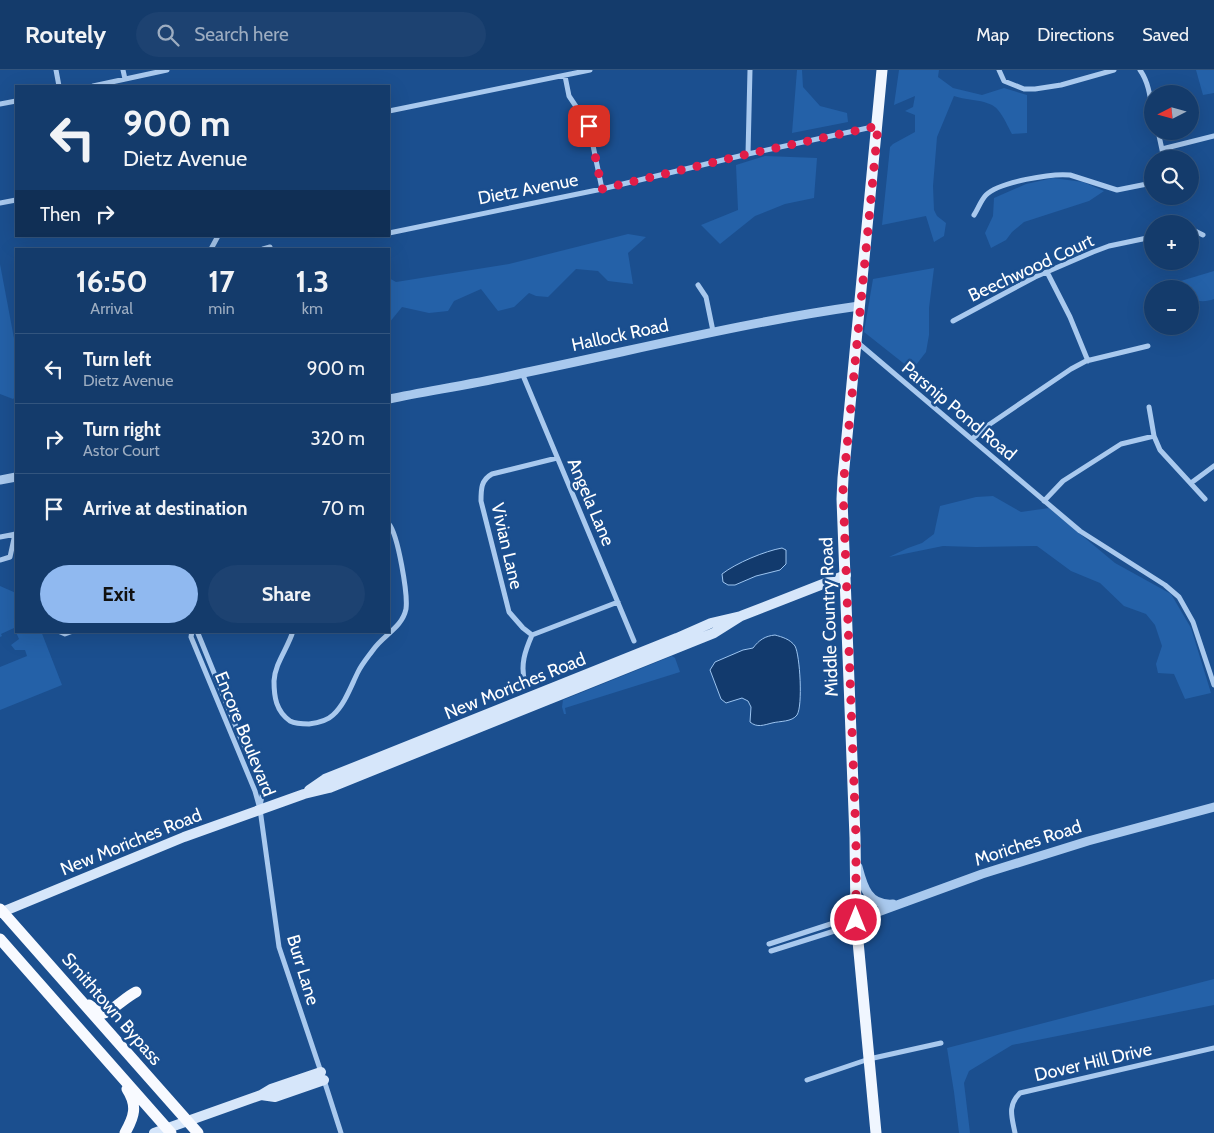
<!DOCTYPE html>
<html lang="en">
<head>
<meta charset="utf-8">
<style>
  :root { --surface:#143b6b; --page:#1d4271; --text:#f1f3f6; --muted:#9dadc1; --line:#33557e; --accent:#90b9f0 }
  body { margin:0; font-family:Cabin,sans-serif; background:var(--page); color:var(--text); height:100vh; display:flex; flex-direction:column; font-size:19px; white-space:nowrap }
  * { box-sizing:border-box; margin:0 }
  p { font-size:16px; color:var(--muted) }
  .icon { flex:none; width:28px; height:28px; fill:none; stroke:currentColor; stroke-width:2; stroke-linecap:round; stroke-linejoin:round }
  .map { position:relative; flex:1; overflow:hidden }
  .side { position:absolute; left:15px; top:178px; width:375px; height:385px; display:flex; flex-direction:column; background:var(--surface); border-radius:0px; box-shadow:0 5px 20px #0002,0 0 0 1px var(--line) }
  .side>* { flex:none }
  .banner { position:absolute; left:15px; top:15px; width:375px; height:152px; border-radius:0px; box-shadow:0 5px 20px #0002,0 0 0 1px var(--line); background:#143b6b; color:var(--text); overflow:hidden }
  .needle { width:32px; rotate:264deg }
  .buttons { position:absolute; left:1144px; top:15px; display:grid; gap:10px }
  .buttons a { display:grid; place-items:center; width:55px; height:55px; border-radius:50%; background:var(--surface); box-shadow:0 5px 20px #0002,0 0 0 1px var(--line); font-size:25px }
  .pin { position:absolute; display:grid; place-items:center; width:42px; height:42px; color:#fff; margin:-21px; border-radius:10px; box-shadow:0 2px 8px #0006 }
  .me { position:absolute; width:55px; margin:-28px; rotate:0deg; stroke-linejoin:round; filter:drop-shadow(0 0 4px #0008) }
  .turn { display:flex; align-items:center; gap:18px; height:105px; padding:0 25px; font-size:22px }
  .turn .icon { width:65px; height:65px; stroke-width:2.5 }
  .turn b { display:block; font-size:35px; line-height:42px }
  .then { display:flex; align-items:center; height:48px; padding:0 25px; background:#0003; gap:10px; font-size:19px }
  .eta { display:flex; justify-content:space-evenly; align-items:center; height:85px; text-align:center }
  .eta b { font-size:30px; font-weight:700; line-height:35px }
  .primary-button { display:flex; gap:10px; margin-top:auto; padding:10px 25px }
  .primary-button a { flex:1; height:58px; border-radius:30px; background:var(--accent); color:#111; font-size:20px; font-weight:700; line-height:58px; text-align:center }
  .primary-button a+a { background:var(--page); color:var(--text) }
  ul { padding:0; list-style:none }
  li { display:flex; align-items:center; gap:15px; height:70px; padding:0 25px; border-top:1px solid var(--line) }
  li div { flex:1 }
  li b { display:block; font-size:19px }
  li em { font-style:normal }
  header { display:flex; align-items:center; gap:30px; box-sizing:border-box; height:70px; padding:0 25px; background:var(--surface); border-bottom:1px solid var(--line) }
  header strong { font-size:24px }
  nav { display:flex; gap:28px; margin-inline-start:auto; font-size:18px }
  .search { width:350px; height:45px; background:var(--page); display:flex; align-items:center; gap:12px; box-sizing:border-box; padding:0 18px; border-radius:28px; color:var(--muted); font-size:19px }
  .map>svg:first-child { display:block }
</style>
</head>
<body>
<header>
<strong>Routely</strong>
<div class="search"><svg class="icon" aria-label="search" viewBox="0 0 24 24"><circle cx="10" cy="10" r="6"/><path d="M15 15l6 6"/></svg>Search here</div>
<nav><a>Map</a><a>Directions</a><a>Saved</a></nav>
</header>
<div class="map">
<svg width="1214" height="1063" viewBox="0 0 1214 1063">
  <rect width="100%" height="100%" fill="#1b4f8f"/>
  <path fill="#2461a8" d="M797 0H802L803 17 820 36 847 43 848 52 792 63Z
    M899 0H939L938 7 953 18 982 25 1004 18 1027 25V63L1012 64C1008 57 1004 47 998 40 990 29 967 31 954 26L937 67 933 116 934 140 937 146 946 153 944 166 934 172 926 146 882 155 890 77 893 74 915 62V45L905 41 913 37 915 26 894 35Z
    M1196 0H1214V23L1203 25Z
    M765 86 817 88 814 128 785 134 755 146 720 174 701 155 738 140 736 95Z
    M1053 108 1083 112 1104 121 1089 131 1024 152 1012 162 1006 170 991 178 985 163 993 146 994 128 1026 114Z
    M628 164 646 167 628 183 633 214 608 211 598 201 576 199 548 227 536 226 529 223 514 237 498 241 481 219 454 231 448 241 429 243 402 237 389 253V208L396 212 509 194Z
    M0 194 16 279V326L13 329 0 324Z
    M934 198 929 238V265L926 282 912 300 864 262 873 209Z
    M1214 201V229C1206 232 1198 232 1190 228V219H1154Z
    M993 426 1021 442 1049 438 1115 493 1171 524 1191 558 1211 623 1185 629 1174 604 1158 603 1156 594 1162 576 1155 555 1146 544 1124 536 1100 513 1071 501 1037 476 976 477 943 476 889 487 908 478 922 473 934 464 940 436 976 427Z
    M0 516 16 523V561H41L62 615 0 640V597L27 586 25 580H15L11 575 19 569 14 558 1 564 2 566 0 567Z
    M672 586 675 588 680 602 565 638 566 644H564L562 637 563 630Z
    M1214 909V935L1012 975 969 1001 964 1013 970 1063H959L954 1022 947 978Z"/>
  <path fill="#123a6d" stroke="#9cc4f0" d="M782 478 786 480V494L780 500 756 506 735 515H728L723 512 722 504C736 493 765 481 782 478Z
    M775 565C782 567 790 569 795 576 800 585 803 636 797 645 792 652 780 651 772 653 764 655 757 658 750 652L751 637 748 631 742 628 726 633 721 629 710 600 715 592 743 580 753 578C759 570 765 566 775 565Z"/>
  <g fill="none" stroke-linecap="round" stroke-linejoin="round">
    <path stroke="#a9c9ee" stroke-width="5" d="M56 0 59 16
      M123 0 125 9
      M999 0 1004 11 1024 19H1035L1061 15 1114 0
      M1140 0C1148 11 1150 25 1152 39
      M565 6 569 26 589 56 602 119
      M93 16 167 0
      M0 34 16 31
      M389 41 590 0
      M1158 61 1164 89
      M1162 79 1214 66
      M748 84 750 0
      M0 133 16 130
      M974 145C978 139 981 130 986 125 999 112 1052 103 1070 105L1117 120 1152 113
      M1190 160H1193L1203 165
      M389 163 602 119 748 84 877 56
      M211 179 218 166
      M263 179 270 177
      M1047 202 1070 247 1088 291
      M698 215 706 227 713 261
      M953 251 1035 207 1093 182 1109 176 1152 167
      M857 272 1080 461 1165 515 1179 527 1193 552 1214 615
      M522 303 634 571
      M1149 337 1154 366 1160 380 1205 429
      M972 369 990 354 1071 299 1086 291 1148 276
      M1191 413 1214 396
      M1044 431 1063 411 1121 374 1154 366
      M0 467 16 464
      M0 490 10 487 15 464
      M58 561 65 564 73 561
      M192 561 191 567 255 721 260 739 279 877 321 1002
      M197 561 241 669 264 716 260 736
      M293 561C288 578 275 593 274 611 274 627 276 641 290 651 296 654 303 654 309 654 317 653 327 651 333 645 345 634 351 616 358 602 362 594 368 587 373 580 383 565 402 558 406 539 408 524 398 465 389 454
      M532 565 618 532
      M525 613C520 595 525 581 532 565L523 558 509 542 481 431C481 419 481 410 492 404L557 388
      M769 874 843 850 851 851
      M771 881 844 858 851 851 856 850
      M324 1010 341 1063
      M807 1010 869 989 941 973
      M1015 1063C1012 1047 1007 1036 1020 1023L1214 978"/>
    <path stroke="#a9c9ee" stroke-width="9" d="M389 329C434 320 479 313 523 303 635 280 746 252 859 236
      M0 410 16 407
      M858 797C863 816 868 836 893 834
      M856 850 982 804 1088 771 1214 737"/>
    <path stroke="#d6e6fa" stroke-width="10" d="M309 720 325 709 677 568 711 553 741 546 846 505
      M0 843 184 767 304 724 329 718 714 563 741 546
      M261 1025 275 1027 324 1010
      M154 1063 261 1025 271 1019 321 1002"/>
    <path stroke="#f0f6ff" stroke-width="11" d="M876 1063 856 850 855 768 842 429 843 408 882 0"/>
    <path stroke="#f8faff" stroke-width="11" d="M0 839 198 1063
      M0 869 171 1063
      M89 935C93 938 99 943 104 943 111 942 127 926 136 922
      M125 1063C134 1047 138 1036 127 1019"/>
  </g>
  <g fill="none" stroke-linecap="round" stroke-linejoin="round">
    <path stroke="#e11d48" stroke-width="9" stroke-dasharray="0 16.2" d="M589 56 602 119 748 84 878 56 843 418 856 768V850"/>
  </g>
  <g text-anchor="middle" stroke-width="5" stroke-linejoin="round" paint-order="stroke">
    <g font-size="18" fill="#fff" stroke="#1b4f8f">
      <text transform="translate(528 119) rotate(-11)" y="6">Dietz Avenue</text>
      <text transform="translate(1031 198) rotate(-25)" y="6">Beechwood Court</text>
      <text transform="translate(620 265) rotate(-12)" y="6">Hallock Road</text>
      <text transform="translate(959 341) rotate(40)" y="6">Parsnip Pond Road</text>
      <text transform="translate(591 432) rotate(67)" y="6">Angela Lane</text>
      <text transform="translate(507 476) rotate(77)" y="6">Vivian Lane</text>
      <text transform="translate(829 547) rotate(-92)" y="6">Middle Country Road</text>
      <text transform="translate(515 616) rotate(-22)" y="6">New Moriches Road</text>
      <text transform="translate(245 664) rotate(68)" y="6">Encore Boulevard</text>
      <text transform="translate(131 772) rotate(-22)" y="6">New Moriches Road</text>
      <text transform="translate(1028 773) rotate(-18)" y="6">Moriches Road</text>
      <text transform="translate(303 900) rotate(73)" y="6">Burr Lane</text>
      <text transform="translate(112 939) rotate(49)" y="6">Smithtown Bypass</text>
      <text transform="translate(1093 992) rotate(-13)" y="6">Dover Hill Drive</text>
    </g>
  </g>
</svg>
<div class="buttons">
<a><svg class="needle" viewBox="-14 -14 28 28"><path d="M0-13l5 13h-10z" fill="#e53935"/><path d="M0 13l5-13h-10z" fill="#9dadc1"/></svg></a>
<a><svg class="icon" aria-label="search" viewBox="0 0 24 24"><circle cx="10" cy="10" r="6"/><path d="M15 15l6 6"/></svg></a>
<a>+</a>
<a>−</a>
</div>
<div class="pin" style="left:589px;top:56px;background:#d93025"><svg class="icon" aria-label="arrive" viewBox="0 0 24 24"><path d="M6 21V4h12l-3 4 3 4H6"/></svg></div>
<svg class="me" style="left:856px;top:850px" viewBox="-20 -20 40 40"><circle r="17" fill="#e11d48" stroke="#fff" stroke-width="3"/><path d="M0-11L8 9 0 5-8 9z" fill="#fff"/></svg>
<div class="banner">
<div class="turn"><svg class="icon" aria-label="left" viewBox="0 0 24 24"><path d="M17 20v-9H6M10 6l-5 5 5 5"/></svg><div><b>900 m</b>Dietz Avenue</div></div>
<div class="then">Then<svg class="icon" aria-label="right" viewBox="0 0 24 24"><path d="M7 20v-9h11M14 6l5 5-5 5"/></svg></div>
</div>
<section class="side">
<div class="eta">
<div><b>16:50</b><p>Arrival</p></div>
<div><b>17</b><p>min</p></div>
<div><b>1.3</b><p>km</p></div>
</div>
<ul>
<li><svg class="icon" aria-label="left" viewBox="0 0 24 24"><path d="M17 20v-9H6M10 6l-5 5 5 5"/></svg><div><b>Turn left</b><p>Dietz Avenue</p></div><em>900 m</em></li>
<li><svg class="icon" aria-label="right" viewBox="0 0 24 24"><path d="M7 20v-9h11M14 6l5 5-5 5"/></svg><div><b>Turn right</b><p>Astor Court</p></div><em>320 m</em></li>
<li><svg class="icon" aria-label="arrive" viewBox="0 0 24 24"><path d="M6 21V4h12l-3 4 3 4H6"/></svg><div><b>Arrive at destination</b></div><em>70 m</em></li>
</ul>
<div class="primary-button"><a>Exit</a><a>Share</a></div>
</section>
</div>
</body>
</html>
